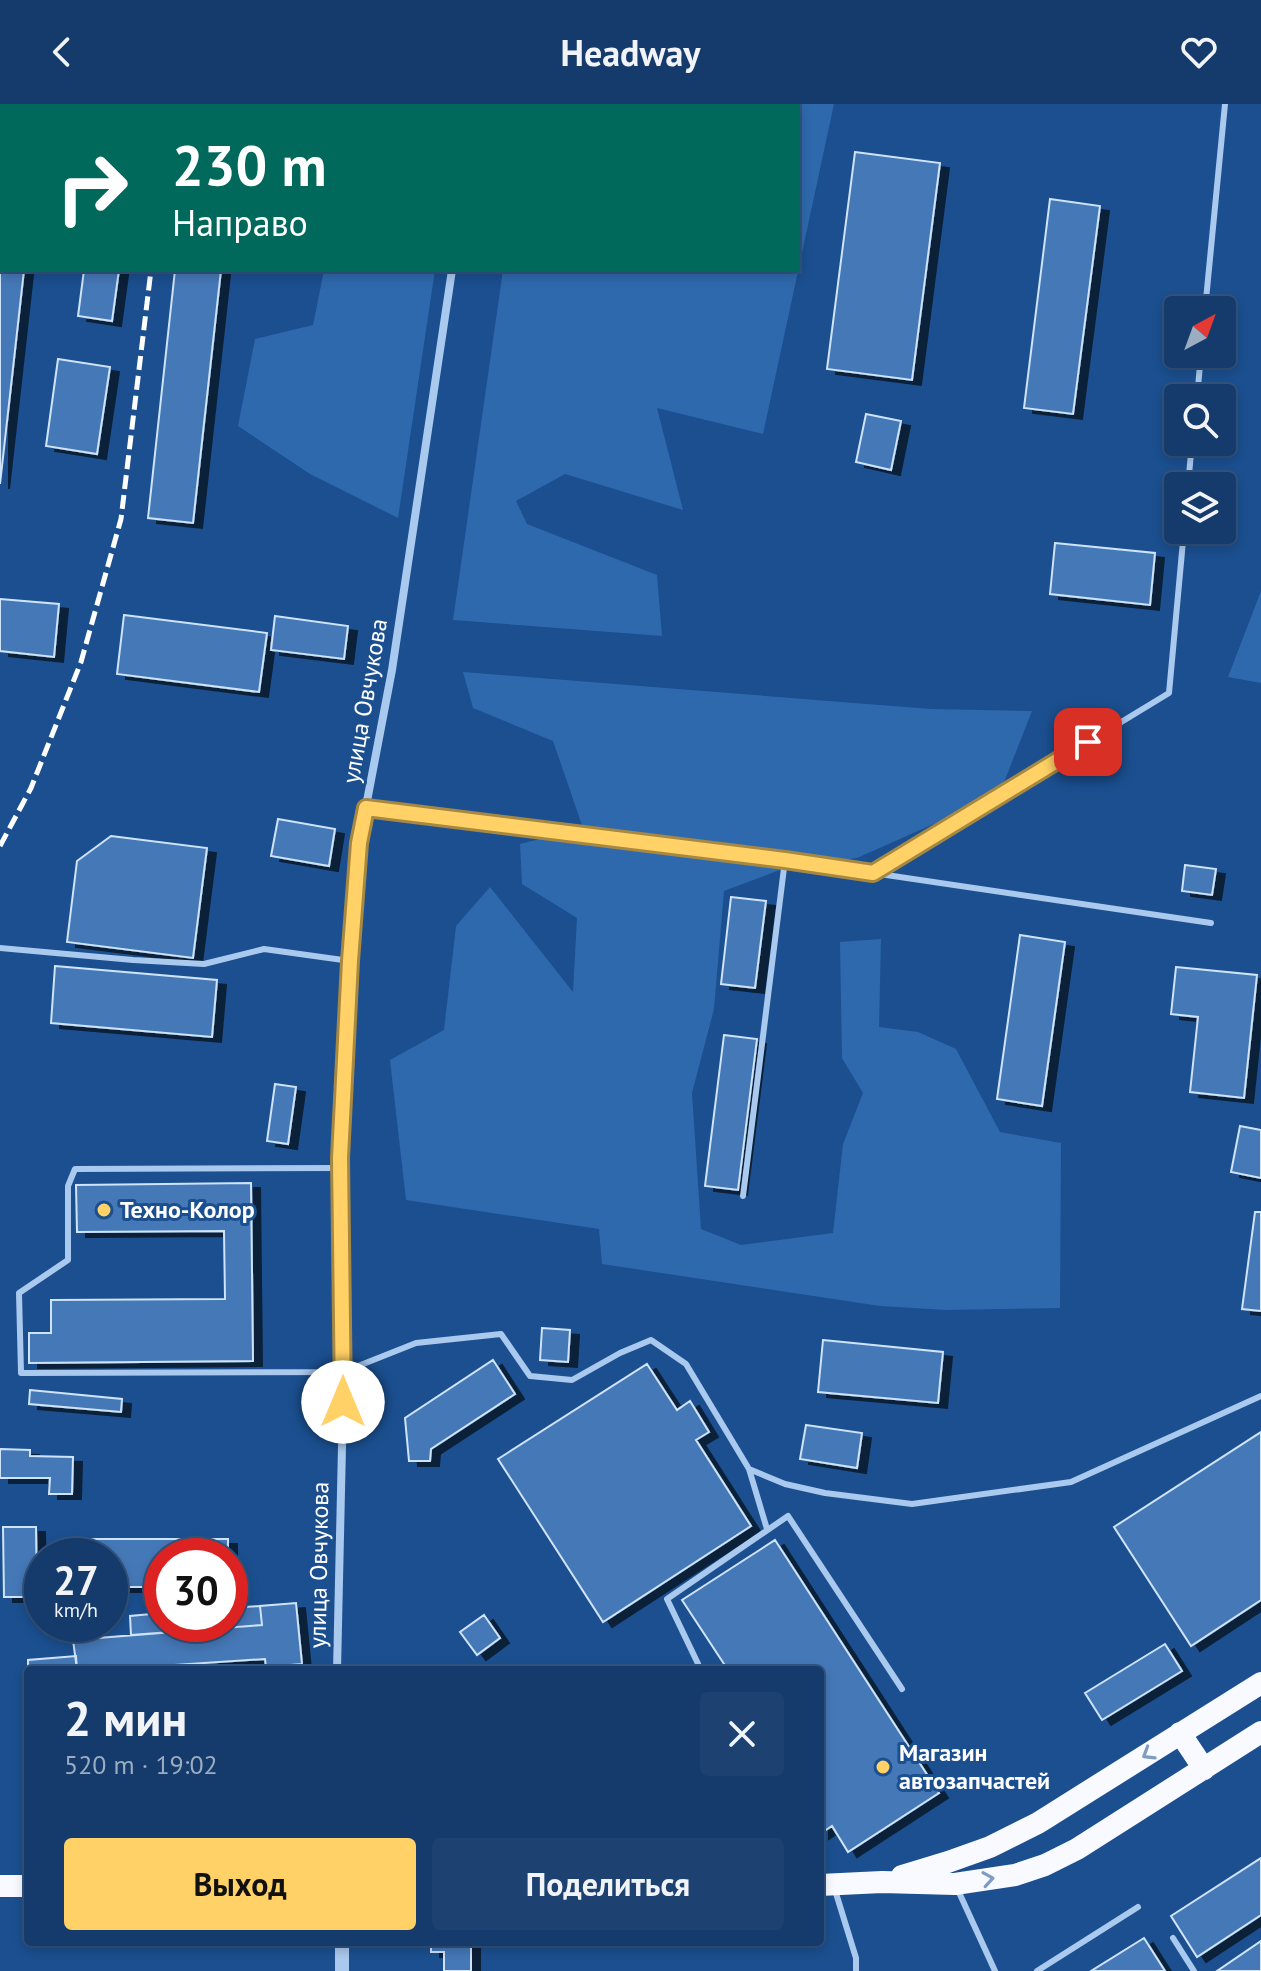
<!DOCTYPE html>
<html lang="ru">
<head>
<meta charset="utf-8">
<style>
  :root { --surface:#143b6b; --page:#1d4271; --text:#f1f3f6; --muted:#9dadc1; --line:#33557e; --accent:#ffd166 }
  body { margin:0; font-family:"PT Sans",sans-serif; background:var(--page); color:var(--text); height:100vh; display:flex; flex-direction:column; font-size:30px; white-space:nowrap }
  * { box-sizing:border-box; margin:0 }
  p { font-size:26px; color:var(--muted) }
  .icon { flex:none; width:44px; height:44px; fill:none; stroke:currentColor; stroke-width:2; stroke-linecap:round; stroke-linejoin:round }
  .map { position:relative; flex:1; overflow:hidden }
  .sheet { position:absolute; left:24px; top:1562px; width:800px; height:280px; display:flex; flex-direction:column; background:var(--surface); border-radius:8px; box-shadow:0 4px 12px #0003,0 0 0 2px var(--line) }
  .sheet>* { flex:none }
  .top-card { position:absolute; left:0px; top:0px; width:800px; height:168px; box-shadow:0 4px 12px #0003,0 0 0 2px var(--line); background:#00695c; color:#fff; overflow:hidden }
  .needle { width:52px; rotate:41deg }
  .fabs { position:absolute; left:1164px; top:192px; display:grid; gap:16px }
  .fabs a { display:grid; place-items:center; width:72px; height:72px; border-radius:8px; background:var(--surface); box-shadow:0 4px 12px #0003,0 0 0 2px var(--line); font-size:40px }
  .speed { position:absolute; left:24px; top:1434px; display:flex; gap:16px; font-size:40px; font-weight:700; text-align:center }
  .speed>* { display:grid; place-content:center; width:104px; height:104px; border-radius:50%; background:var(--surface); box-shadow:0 4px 12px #0003,0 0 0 2px var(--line); line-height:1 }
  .speed small { font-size:20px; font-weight:400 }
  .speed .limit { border:12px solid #d22; background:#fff; color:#111 }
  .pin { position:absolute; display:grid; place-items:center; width:68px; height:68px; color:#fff; margin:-34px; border-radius:16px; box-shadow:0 4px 12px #0006 }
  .me { position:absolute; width:88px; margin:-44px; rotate:0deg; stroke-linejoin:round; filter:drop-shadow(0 0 6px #0008) }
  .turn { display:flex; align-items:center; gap:28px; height:168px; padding:0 40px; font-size:36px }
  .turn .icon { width:104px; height:104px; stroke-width:2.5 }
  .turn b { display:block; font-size:56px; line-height:68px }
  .round { display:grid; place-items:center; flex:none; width:84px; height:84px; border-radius:8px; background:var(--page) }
  .head { display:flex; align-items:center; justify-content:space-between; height:136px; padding:0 40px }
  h1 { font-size:48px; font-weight:700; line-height:60px }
  .primary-button { display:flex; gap:16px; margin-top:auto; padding:16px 40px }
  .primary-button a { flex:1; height:92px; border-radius:8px; background:var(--accent); color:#111; font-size:32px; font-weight:700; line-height:92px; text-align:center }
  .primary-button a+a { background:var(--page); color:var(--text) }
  header { display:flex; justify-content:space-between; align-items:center; height:104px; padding:0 40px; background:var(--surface); font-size:36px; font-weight:700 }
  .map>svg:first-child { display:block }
</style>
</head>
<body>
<header><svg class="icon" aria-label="back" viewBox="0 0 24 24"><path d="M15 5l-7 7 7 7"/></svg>Headway<svg class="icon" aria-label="heart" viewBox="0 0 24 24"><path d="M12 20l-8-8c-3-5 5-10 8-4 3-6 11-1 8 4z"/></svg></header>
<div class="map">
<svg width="1261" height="1867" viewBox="0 0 1261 1867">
  <defs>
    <filter id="shadow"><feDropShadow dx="9" dy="5" stdDeviation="0" flood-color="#0009"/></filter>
  </defs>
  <rect width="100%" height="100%" fill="#1b4f8f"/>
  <path fill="#2e69ad" d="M592 0H834L763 330 657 304 683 406 565 370 516 397 527 420 657 471 662 532 453 516 503 166H798V2H592Z
    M324 166H435L398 414 310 370 238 322 255 235 313 221Z
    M1261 487V579L1228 573Z
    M463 568 931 605 1032 607 999 691 857 754 785 764 724 787 714 905 692 989 701 1125 741 1141 833 1129 843 1040 863 989 842 954 840 838 881 835 879 923 918 928 956 945 1000 1028 1061 1039 1060 1204 946 1206 880 1202 602 1160 599 1125 406 1096 390 956 444 926 456 822 490 783 573 888 577 814 522 780 520 740 583 724 553 637 473 604Z"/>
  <path fill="#4478b7" stroke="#cfe3fa" stroke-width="2" filter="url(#shadow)" d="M855 48 940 59 912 276 827 265Z
    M0 71H2V166H24L0 380Z
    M1050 95 1100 102 1073 310 1024 304Z
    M84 166H119L112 217 78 212Z
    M175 166H221L193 419 148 414Z
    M58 255 110 263 97 350 46 342Z
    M866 310 901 317 891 366 856 358Z
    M1055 439 1155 449 1150 501 1050 490Z
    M0 495 59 500 54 553 0 547Z
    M124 511 267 529 259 588 117 570Z
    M275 512 348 522 344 555 271 546Z
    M278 715 335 725 329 762 271 752Z
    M111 732 207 744 193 854 67 838 77 757Z
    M1185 761 1216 765 1212 791 1182 787Z
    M731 793 766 797 755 884 721 880Z
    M1020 831 1065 838 1042 1002 997 995Z
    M55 862 217 876 212 933 51 919Z
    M1176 863 1257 871 1244 994 1190 988 1198 913 1171 910Z
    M724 931 757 935 738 1086 705 1082Z
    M275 980 296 983 288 1040 267 1037Z
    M1240 1022 1261 1026V1074L1231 1068Z
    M251 1079 253 1257 29 1259V1229H51V1196L225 1195 224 1127 77 1128 76 1081Z
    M1255 1108H1261V1207L1242 1205Z
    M542 1224 570 1226 568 1258 540 1256Z
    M823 1236 943 1248 938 1299 818 1288Z
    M493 1256 515 1290 431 1345 430 1357H409L405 1314Z
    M647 1260 677 1306 690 1297 709 1328 696 1336 751 1422 603 1518 498 1355Z
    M30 1286 122 1295 121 1308 29 1300Z
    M806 1321 862 1329 857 1364 800 1355Z
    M1261 1328V1496L1191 1542 1114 1423Z
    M0 1345 30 1346V1352L73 1353 72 1390H49L50 1374H0Z
    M3 1423H36L37 1493H4Z
    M70 1435H228V1452H162V1483H110V1452H70Z
    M775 1436 939 1689 848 1748 832 1722 820 1730V1566H728L682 1496Z
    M296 1499 302 1560 266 1563 265 1555 100 1566H77L73 1536 262 1521 260 1502Z
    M260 1502 262 1521 131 1531 130 1512 162 1509V1520H230V1504Z
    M484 1511 500 1534 477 1551 460 1528Z
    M1165 1540 1182 1567 1102 1616 1085 1589Z
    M76 1552 77 1566H28V1556Z
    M1261 1754V1811L1197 1853 1171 1812Z
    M1144 1834 1165 1867H1091Z
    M1261 1837V1867H1217Z
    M431 1838H471V1867H444V1848H431Z"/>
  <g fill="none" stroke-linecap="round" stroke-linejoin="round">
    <path stroke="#a9c9ee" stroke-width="6" d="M1205 206 1225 0
      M1197 294 1201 250
      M1188 382 1192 338
      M366 704 785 756 743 1092
      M785 756 1211 819
      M873 769 1169 589 1184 426
      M0 844 133 856 204 860 264 845 350 857
      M340 1064 75 1065 68 1082V1156L19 1189 21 1269 343 1268 416 1239 501 1230 530 1272 572 1276 620 1249 651 1236 686 1260 749 1365 785 1380 825 1389 912 1400 1071 1378 1261 1292
      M749 1365 767 1425
      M701 1566 667 1495 788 1412 902 1585
      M957 1784 995 1867
      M835 1786 856 1854V1867
      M1173 1834 1194 1867
      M1037 1867 1138 1803"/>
    <path stroke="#a9c9ee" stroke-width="8" d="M476 2V0
      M337 1566 343 1298 340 1054 350 857 359 739 392 566 452 166"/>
    <path stroke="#a9c9ee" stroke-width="14" d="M342 1867V1838"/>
    <path stroke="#f8faff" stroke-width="22" d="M1180 1629 1204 1665
      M902 1772 948 1758 990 1743 1038 1719 1261 1579
      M820 1781 882 1778 955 1780 1015 1771 1045 1761 1077 1745 1261 1628
      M0 1782H28"/>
    <path stroke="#fff" stroke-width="5" stroke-dasharray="14 6" stroke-linecap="butt" d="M170 2V0
      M0 742 31 684 81 558 121 415 151 166"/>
  </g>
  <defs><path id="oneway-chevron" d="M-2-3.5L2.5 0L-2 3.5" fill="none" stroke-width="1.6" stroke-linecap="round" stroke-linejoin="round" transform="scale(2)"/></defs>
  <g stroke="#7e9cc1">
    <use href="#oneway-chevron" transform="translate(1148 1650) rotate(148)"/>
    <use href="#oneway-chevron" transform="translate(988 1775) rotate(-9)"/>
  </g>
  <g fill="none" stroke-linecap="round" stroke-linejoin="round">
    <defs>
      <path id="route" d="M343 1298 340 1054 350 857 359 739 366 704 785 756 873 769 1088 638"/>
    </defs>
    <use href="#route" stroke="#a68842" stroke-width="20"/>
    <use href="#route" stroke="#ffd166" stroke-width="14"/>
  </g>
  <g fill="#ffd166" stroke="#1b4f8f" stroke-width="3">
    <circle cx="104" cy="1106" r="8"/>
    <circle cx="883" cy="1663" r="8"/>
  </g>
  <g text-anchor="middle" stroke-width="6" stroke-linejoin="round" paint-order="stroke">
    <g font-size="24" fill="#fff" stroke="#1b4f8f">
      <text transform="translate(365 597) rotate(-80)" y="8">улица Овчукова</text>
      <text transform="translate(319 1461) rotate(-89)" y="8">улица Овчукова</text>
    </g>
    <g font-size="24" font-weight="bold" fill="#fff" stroke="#1b4f8f" text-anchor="start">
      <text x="120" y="1114">Техно-Колор</text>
      <text x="899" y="1657">Магазин<tspan x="899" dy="28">автозапчастей</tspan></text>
    </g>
  </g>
</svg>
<div class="fabs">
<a><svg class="needle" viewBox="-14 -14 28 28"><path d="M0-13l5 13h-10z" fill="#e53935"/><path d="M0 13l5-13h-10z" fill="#9dadc1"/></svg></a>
<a><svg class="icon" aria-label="search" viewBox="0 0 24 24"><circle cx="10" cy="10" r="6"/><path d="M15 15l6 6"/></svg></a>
<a><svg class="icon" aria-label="layers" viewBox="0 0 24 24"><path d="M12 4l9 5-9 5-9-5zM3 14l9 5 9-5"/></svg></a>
</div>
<div class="speed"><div>27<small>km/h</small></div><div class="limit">30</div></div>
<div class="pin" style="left:1088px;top:638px;background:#d93025"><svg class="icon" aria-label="arrive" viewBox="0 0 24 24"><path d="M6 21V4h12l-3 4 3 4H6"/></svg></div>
<svg class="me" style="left:343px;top:1298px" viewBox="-20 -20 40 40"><circle r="19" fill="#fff"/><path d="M0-13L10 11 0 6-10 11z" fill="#ffd166"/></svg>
<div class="top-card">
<div class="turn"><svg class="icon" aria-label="right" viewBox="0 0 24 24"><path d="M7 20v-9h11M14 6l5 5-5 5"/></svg><div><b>230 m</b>Направо</div></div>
</div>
<section class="sheet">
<div class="head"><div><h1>2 мин</h1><p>520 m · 19:02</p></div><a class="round"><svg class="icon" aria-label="close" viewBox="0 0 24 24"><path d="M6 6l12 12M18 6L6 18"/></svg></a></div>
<div class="primary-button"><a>Выход</a><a>Поделиться</a></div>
</section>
</div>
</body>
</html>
